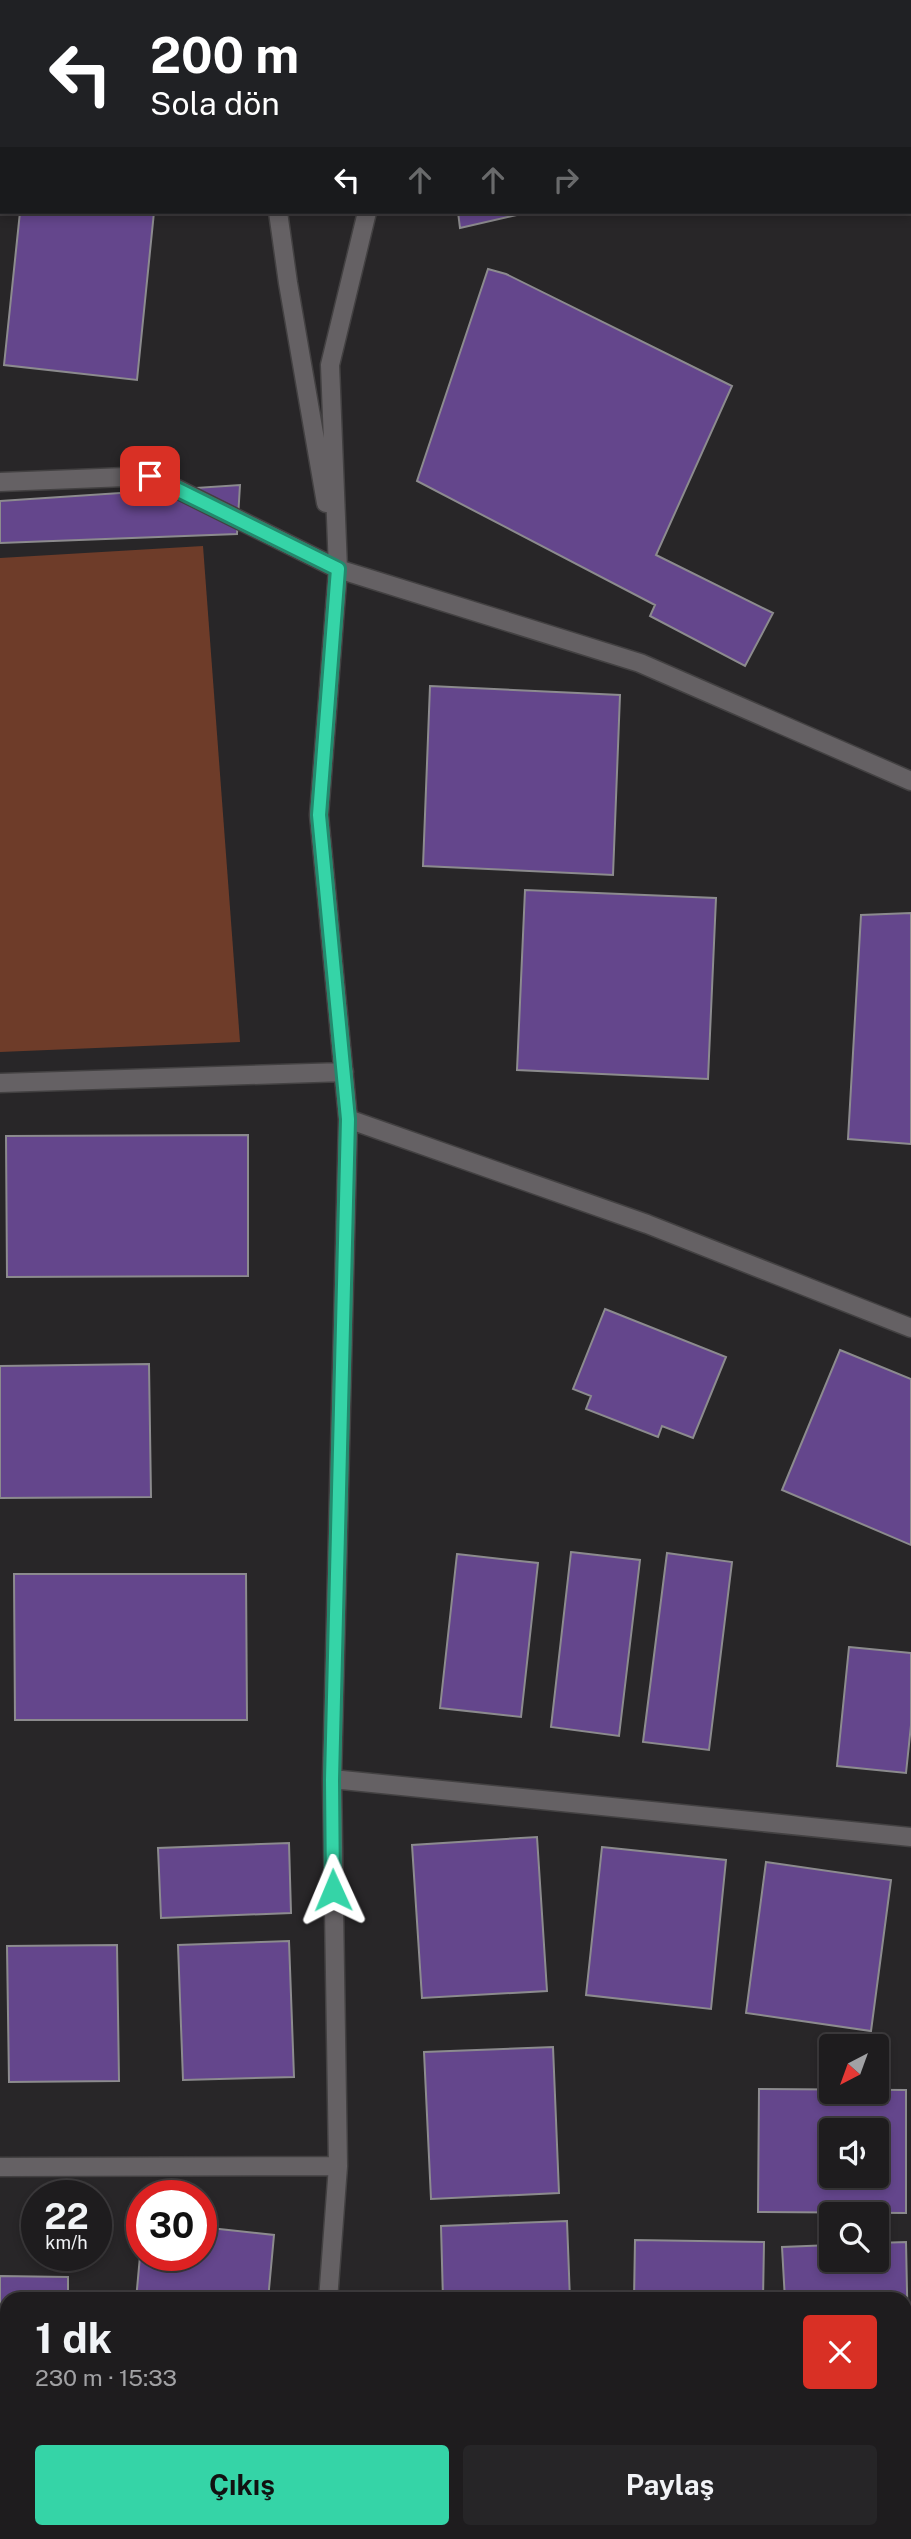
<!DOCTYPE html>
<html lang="tr">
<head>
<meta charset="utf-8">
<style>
  :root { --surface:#1e1c1e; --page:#262527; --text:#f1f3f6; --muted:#a1a1a4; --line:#3c3a3c; --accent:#35d4a7 }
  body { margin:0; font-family:"Public Sans",sans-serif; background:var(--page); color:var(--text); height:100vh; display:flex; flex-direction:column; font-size:26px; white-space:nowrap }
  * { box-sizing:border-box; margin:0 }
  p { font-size:23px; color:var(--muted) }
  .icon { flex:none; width:38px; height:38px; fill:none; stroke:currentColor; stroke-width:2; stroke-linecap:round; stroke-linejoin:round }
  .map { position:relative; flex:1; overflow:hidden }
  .details { position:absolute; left:0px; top:2292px; width:912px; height:247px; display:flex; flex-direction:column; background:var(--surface); border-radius:21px 21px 0 0; box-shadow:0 4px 10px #0003,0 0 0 2px var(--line) }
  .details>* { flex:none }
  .top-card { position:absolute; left:0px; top:0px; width:912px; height:214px; box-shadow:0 4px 10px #0003,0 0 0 2px var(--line); background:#202124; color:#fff; overflow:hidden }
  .needle { width:46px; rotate:221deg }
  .controls { position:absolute; left:819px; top:2034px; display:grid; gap:14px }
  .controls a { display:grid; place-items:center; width:70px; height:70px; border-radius:7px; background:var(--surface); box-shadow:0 4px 10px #0003,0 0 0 2px var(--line); font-size:35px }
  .speed { position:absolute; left:21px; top:2180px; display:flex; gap:14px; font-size:35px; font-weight:700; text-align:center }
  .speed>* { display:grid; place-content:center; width:91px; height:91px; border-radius:50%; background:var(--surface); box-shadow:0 4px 10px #0003,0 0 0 2px var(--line); line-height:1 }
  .speed small { font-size:18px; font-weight:400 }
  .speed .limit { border:10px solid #d22; background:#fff; color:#111 }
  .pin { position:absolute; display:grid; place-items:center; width:60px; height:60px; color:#fff; margin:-30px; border-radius:14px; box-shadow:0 4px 10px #0006 }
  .me { position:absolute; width:77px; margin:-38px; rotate:359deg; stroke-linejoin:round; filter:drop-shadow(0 0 5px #0008) }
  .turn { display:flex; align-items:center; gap:24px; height:147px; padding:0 35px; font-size:32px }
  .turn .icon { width:91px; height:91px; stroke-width:2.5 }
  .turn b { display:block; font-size:49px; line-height:60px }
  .lanes { display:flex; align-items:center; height:66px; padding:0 35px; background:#0003; justify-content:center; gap:35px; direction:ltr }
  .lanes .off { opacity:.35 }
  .round { display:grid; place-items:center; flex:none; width:74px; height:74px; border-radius:7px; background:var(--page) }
  .headline { display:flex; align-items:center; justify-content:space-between; height:119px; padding:0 35px }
  h1 { font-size:42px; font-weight:700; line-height:52px }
  .cta { display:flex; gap:14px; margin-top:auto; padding:14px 35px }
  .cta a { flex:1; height:80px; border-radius:7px; background:var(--accent); color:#111; font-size:28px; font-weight:700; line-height:80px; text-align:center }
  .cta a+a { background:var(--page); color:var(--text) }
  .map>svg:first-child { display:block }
</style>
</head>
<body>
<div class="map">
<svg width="911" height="2539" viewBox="0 0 911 2539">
  <rect width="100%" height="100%" fill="#282628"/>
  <path fill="#6e3c29" d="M203 546 240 1042 0 1052V558Z"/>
  <path fill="#64468c" stroke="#8c8b8e" stroke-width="2" fill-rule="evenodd" d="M20 212H154L137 380 4 365Z
    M458 212H530L460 228Z
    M488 269 506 274 732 386 656 555 773 613 745 666 650 616 655 605 417 481Z
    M240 485 237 534 0 543V501Z
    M430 686 620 695 613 875 423 866Z
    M525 890 716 898 708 1079 517 1070Z
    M911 913V1144L848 1139 861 915Z
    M248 1135V1276L7 1277 6 1136Z
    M605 1309 726 1357 693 1438 662 1426 658 1437 586 1409 591 1396 573 1389Z
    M840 1350 911 1379V1545L782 1490Z
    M149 1364 151 1497 0 1498V1366Z
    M571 1552 640 1560 619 1736 551 1727Z
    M667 1553 732 1562 709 1750 643 1742Z
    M457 1554 538 1563 521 1717 440 1708Z
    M14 1574H246L247 1720H15Z
    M849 1647 911 1653V1725L906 1773 837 1766Z
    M537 1837 547 1991 422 1998 412 1845Z
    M289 1843 291 1913 161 1918 158 1848Z
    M602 1847 726 1860 711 2009 586 1995Z
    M766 1862 891 1880 871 2031 746 2013Z
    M289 1941 294 2077 183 2080 178 1945Z
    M117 1945 119 2081 9 2082 7 1946Z
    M553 2047 559 2193 431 2199 424 2052Z
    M759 2089 906 2090V2213L758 2212ZM831 2130H877V2175H831Z
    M567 2221 570 2300H443L441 2226Z
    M201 2227 274 2235 268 2300H136L142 2234V2256H201Z
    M635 2240 764 2242 763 2300H634Z
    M906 2242 909 2388H905V2300H785L782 2247 831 2245V2259H877V2243Z
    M0 2276 68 2277V2300H7V2426H0Z
    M52 2532H205V2539H52Z
    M419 2532H485V2539H419Z
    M537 2532 690 2537V2539H537Z
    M741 2532H899L898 2539H740Z"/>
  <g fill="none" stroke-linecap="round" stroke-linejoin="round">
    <defs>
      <path id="street" d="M278 212 288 283 326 503
        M0 482 151 476 338 569 640 663 911 781
        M0 1083 344 1072
        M348 1119 647 1224 911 1328
        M332 1779 911 1837
        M0 2167 338 2166
        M328 2300 338 2166 332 1779 348 1119 319 815 338 569 330 365 367 212
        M905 2467H911
        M310 2539 311 2532"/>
      <path id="secondary" d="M592 2 605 0
        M0 7H2
        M910 8 911 7
        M0 95H2"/>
    </defs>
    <use href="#street" stroke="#434142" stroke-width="21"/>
    <use href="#secondary" stroke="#434142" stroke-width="21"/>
    <use href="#street" stroke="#656164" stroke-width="18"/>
    <use href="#secondary" stroke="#656164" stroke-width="18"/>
  </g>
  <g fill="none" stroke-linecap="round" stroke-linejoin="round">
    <defs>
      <path id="route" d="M150 476 338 569 319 815 348 1119 332 1780 333 1890"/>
    </defs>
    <use href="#route" stroke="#228a6d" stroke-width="18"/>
    <use href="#route" stroke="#35d4a7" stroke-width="12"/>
  </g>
</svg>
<div class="controls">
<a><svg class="needle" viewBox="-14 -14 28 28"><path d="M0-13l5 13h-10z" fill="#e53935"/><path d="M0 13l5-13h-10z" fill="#a1a1a4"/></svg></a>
<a><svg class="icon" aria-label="sound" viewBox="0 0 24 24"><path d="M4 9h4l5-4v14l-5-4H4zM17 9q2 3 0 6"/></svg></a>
<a><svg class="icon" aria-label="search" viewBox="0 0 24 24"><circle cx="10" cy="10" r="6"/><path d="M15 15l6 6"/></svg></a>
</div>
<div class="speed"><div>22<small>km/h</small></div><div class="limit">30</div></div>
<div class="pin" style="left:150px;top:476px;background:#d93025"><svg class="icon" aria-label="arrive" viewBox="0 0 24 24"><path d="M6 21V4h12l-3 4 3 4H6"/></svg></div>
<svg class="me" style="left:333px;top:1890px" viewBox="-20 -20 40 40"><path d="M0-17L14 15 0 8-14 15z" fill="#35d4a7" stroke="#fff" stroke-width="4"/></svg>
<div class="top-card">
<div class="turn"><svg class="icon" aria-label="left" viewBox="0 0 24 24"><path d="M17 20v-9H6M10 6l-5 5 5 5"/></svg><div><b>200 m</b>Sola dön</div></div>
<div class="lanes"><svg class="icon" aria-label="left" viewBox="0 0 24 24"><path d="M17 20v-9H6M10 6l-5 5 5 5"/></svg><svg class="icon off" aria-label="ahead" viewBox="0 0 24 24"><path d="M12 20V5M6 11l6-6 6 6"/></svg><svg class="icon off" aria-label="ahead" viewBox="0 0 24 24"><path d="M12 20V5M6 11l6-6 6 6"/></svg><svg class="icon off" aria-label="right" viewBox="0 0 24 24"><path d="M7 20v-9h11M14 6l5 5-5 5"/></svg></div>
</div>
<section class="details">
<div class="headline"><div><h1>1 dk</h1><p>230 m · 15:33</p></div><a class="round" style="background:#d93025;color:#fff"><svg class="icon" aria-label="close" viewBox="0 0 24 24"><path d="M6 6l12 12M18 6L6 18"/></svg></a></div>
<div class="cta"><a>Çıkış</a><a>Paylaş</a></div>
</section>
</div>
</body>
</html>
